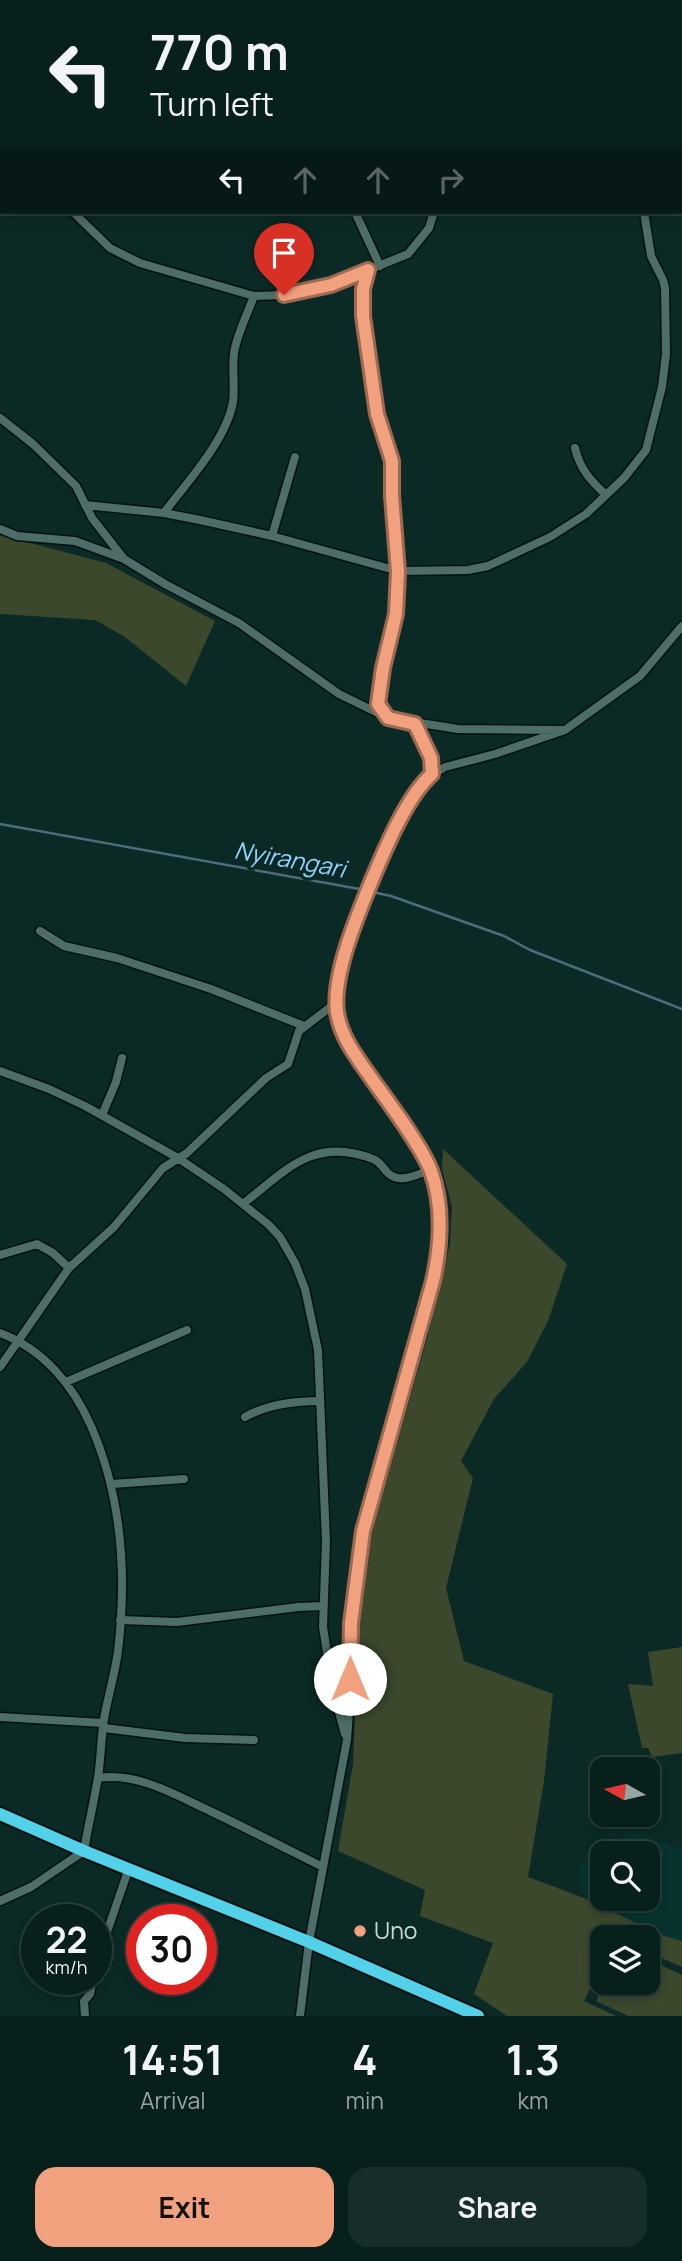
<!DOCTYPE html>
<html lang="en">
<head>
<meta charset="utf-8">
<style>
  :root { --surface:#08201c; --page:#162d29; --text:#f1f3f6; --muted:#98a3a3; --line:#293e3b; --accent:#f1a17d }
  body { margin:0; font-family:Manrope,sans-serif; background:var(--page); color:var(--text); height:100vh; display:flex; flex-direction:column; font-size:26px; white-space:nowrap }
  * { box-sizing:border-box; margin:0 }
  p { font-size:23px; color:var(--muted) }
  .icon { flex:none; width:38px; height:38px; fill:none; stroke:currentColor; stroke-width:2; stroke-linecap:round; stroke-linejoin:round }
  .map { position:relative; height:2016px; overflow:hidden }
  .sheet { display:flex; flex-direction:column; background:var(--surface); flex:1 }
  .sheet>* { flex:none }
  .hud { position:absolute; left:0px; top:0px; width:682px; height:214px; box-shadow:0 4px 10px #0003,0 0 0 2px var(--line); background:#08201c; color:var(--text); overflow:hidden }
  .needle { width:46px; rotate:278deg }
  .controls { position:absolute; left:590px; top:1757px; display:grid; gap:14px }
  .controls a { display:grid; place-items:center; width:70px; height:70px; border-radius:14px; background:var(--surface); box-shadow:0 4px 10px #0003,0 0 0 2px var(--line); font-size:35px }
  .speed { position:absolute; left:21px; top:1904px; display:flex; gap:14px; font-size:35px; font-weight:700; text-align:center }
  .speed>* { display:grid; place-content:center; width:91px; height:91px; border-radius:50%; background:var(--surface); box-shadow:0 4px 10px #0003,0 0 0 2px var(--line); line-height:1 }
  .speed small { font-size:18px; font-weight:400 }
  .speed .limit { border:10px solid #d22; background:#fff; color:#111 }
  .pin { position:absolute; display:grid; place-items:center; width:60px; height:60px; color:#fff; margin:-72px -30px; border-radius:50% 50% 50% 0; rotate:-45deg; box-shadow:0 0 7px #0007 }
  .pin .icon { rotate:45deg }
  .me { position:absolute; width:77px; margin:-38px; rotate:0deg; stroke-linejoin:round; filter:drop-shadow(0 0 5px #0008) }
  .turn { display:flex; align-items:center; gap:24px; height:147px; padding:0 35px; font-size:32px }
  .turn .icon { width:91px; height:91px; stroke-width:2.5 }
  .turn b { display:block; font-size:49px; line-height:60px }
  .lanes { display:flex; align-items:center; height:66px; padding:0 35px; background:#0003; justify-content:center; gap:35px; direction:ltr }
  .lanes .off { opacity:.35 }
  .eta { display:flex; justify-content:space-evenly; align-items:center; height:119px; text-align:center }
  .eta b { font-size:42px; font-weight:700; line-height:49px }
  .action { display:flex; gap:14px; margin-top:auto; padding:14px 35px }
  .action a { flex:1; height:80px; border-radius:21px; background:var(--accent); color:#111; font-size:28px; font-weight:700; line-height:80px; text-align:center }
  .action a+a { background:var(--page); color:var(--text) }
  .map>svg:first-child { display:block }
</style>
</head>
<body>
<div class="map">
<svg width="682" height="2016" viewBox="0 0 682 2016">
  <rect width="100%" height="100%" fill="#0b2a26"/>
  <path fill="#06332e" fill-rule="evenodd" d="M635 1833 682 1849V1941L659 1934 584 1898 580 1865 603 1845ZM602 1853H648V1899H602Z"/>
  <path fill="#3b482c" d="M0 535 106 563 215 621 186 686 125 637 95 620 0 614Z
    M443 1149 567 1264 548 1321 527 1362 494 1399 461 1461 473 1478 446 1588 464 1661 553 1694 544 1781 528 1877 584 1898 659 1934 682 1941V1967L648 1952V1937H602V1964L584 2001 616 2016H507L474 1994 493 1943 420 1916 425 1890 338 1851 353 1764 359 1617 373 1527 427 1339 450 1244 452 1207 442 1169Z
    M682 1647V1753L652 1757 648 1748H642L628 1684 653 1686 648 1652Z
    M648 1959 682 1975V2016H628L596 2001 605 1983H648Z"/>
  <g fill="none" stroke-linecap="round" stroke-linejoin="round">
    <path stroke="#4e6c7b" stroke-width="2.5" d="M0 824 365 890
      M372 892 391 896 504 936 530 950 682 1009"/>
    <defs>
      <path id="minor" d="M234 0 237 2
        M627 0V2
        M479 2V0
        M0 10 2 11
        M0 136 2 139
        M0 169 2 167
        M73 212 110 248 140 263 254 296 284 295 331 285 408 254 429 228 434 212
        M355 212 380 266
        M368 270 363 289V316L378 414 392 461V497L398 571 396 614 378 697V704L386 715
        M0 418 33 444 76 486 92 518 124 559
        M575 448C580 469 590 480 606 495
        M85 505 164 513 200 520 272 536 398 571 468 570 488 566 550 537 586 514 624 478 646 450 662 387 666 354 665 288 663 280 651 256 644 212
        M164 513C187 482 226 441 233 402 235 386 232 369 234 353 237 334 247 315 254 296
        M0 529 17 536 75 541 124 559 165 584 239 623 339 694 388 718 458 729 562 730
        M272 536 295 457
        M415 724 431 758 432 774
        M40 931 64 946 117 958 211 989 304 1026
        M0 1071 49 1089 85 1106 178 1158 224 1189 269 1225 280 1237 295 1263 305 1289 318 1350 326 1541 323 1627 333 1691 345 1734
        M102 1115 116 1082 122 1058
        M243 1204C286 1170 314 1136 373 1159 381 1162 383 1169 389 1174 401 1184 418 1174 430 1170
        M0 1255 37 1244 53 1253 69 1268
        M0 1333C43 1349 73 1385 91 1426 122 1497 127 1575 118 1651 115 1674 108 1696 104 1719 101 1738 101 1758 98 1777 94 1802 88 1826 84 1851L31 1887 0 1901
        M0 1367 69 1268 114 1227 163 1168 187 1153 266 1078 288 1064 299 1031 337 1002
        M66 1382 187 1330
        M245 1417C268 1404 294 1401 320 1401
        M112 1484 184 1479
        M120 1620 177 1622 298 1607 323 1606
        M0 1717 103 1723
        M104 1728 185 1738 254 1740
        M98 1778C138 1772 175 1795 210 1811 248 1829 285 1848 323 1867
        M96 1964 129 1868
        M85 2016 84 2001 90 1994 93 1979
        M300 2016 309 1942 347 1740 350 1697 351 1623 363 1531 433 1281 439 1240 440 1215 430 1170 344 1038 337 1012 339 985 361 907 407 808 422 782 445 767 495 754 565 730 640 676 682 626"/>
      <path id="highway" d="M0 1814 84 1851 309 1942 478 2016"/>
    </defs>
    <use href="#minor" stroke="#00120f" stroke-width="11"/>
    <use href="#highway" stroke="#00120f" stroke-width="16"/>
    <use href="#minor" stroke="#4e6d68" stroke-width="8"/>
    <use href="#highway" stroke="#52d1e8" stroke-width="12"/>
  </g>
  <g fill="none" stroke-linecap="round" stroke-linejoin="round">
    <defs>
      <path id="route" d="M284 295 331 285 368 270 363 289V316L377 414 392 461V496L398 572 396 614 383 668 378 704 388 718 415 724 431 758 432 774C407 796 385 849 372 880 358 914 332 975 337 1012 341 1039 359 1060 374 1082 390 1104 422 1147 431 1171 444 1207 441 1245 433 1281L363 1531 351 1623 350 1679"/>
    </defs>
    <use href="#route" stroke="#9d6951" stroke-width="18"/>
    <use href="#route" stroke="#f1a17d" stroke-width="12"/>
  </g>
  <circle fill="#f1a17d" stroke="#0b2a26" stroke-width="2.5" cx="360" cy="1931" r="7"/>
  <g text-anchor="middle" stroke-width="7" stroke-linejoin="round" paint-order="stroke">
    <g font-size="23" fill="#c9dad7" stroke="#0b2a26" text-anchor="start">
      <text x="374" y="1939">Uno</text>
    </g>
    <g font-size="24" font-style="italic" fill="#93d0fc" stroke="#0b2a26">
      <text transform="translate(290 860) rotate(10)" y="8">Nyirangari</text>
    </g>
  </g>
</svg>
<div class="controls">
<a><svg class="needle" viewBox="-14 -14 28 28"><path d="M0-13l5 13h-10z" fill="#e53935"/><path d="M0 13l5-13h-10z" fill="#98a3a3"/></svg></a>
<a><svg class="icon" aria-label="search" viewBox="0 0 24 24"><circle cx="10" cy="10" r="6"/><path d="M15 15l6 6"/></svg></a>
<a><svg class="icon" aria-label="layers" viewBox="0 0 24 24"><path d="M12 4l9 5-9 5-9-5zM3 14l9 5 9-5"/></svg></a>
</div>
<div class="speed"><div>22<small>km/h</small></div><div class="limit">30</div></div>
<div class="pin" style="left:284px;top:295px;background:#d93025"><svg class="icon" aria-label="arrive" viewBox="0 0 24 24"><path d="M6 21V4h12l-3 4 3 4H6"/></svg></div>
<svg class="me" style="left:350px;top:1679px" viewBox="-20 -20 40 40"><circle r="19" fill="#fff"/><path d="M0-13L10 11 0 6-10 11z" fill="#f1a17d"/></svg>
<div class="hud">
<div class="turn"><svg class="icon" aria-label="left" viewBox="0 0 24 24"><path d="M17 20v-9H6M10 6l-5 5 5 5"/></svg><div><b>770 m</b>Turn left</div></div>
<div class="lanes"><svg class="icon" aria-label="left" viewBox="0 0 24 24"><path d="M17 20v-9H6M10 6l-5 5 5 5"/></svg><svg class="icon off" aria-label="ahead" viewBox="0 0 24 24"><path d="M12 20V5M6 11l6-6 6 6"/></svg><svg class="icon off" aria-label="ahead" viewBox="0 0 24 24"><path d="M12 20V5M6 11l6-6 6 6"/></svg><svg class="icon off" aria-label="right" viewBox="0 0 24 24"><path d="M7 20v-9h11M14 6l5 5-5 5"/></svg></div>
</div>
</div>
<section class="sheet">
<div class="eta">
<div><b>14:51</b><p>Arrival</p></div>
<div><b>4</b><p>min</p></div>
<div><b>1.3</b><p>km</p></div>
</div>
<div class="action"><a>Exit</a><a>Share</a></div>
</section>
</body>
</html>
